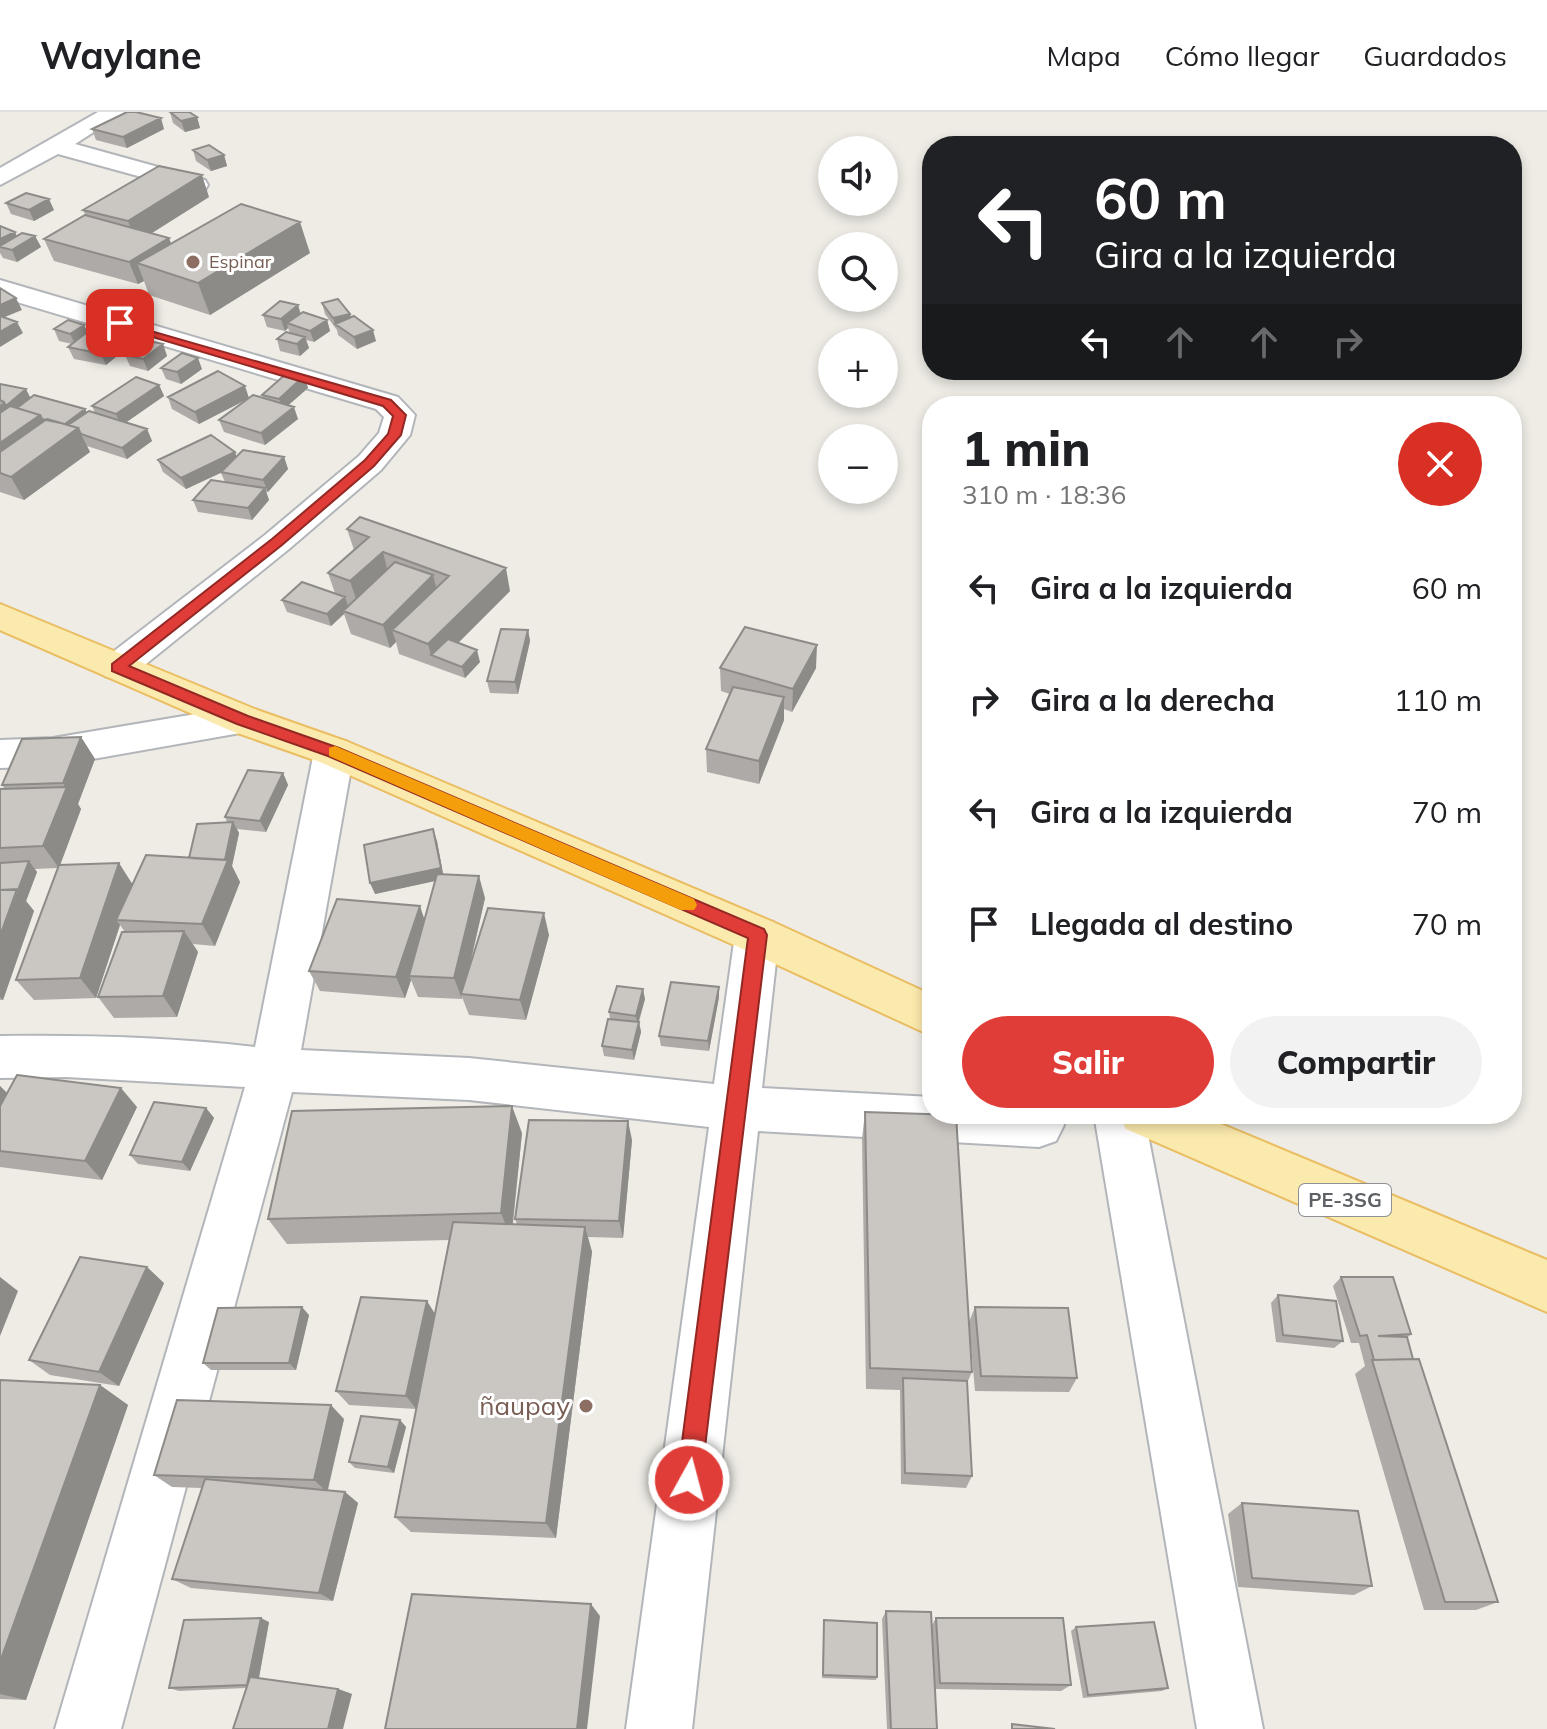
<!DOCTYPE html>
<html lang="es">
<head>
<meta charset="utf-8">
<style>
  :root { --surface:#fff; --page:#f2f2f2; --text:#202124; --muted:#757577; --line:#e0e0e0; --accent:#e13d38 }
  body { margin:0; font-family:Mulish,sans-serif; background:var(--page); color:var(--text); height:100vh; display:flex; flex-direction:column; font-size:30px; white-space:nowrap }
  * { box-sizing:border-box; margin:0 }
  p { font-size:26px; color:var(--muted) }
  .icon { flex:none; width:44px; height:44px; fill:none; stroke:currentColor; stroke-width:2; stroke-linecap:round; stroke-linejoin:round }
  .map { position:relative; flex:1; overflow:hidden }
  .drawer { position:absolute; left:922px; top:284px; width:600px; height:728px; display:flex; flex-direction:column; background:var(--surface); border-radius:32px; box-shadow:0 4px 12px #0003 }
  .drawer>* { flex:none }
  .guide { position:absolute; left:922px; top:24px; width:600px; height:244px; border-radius:32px; box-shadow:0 4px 12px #0003; background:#202124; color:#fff; overflow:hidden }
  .fabs { position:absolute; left:818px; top:24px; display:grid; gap:16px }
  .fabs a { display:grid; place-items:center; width:80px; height:80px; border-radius:50%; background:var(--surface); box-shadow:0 4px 12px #0003; font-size:40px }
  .pin { position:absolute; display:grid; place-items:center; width:68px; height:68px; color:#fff; margin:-34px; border-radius:16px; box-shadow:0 4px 12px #0006 }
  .me { position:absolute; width:88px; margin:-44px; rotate:7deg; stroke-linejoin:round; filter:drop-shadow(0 0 6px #0008) }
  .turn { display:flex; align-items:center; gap:28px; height:168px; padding:0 40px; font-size:36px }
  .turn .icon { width:104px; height:104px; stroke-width:2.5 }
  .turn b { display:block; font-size:56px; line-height:68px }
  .lanes { display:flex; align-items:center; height:76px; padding:0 40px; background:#0003; justify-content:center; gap:40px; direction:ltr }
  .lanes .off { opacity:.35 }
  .round { display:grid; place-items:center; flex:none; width:84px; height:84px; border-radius:42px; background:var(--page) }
  .overview { display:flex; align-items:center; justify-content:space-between; height:136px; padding:0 40px }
  h1 { font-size:48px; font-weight:800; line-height:60px }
  .cta { display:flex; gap:16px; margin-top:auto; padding:16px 40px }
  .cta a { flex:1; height:92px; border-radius:48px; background:var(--accent); color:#fff; font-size:32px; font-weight:800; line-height:92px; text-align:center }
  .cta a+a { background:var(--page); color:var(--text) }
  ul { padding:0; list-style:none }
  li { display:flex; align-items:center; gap:24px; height:112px; padding:0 40px }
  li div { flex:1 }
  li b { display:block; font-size:30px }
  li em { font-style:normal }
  header { display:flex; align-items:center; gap:48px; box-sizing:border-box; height:112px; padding:0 40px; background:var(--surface); border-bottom:2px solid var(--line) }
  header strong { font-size:38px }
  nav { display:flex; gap:44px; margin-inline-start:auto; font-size:28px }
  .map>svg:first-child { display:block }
</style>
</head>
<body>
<header>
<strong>Waylane</strong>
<nav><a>Mapa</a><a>Cómo llegar</a><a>Guardados</a></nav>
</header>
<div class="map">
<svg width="1547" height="1617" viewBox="0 0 1547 1617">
  <rect width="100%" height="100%" fill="#eeece5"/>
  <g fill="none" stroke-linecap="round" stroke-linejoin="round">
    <defs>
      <path id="minor" d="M98 0H125L75 32 205 68 208 73 205 78 196 80 58 42 0 73V56Z
        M0 168 398 285 415 303 410 323 381 358 289 437 131 564 118 568 105 564 99 555 105 546 265 423 359 344 379 321 384 305 376 297 0 185Z
        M243 594 257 598 262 608 257 618 53 654 0 656V628L53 626Z
        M334 626 348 630 354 640 301 938 469 946 714 972 735 823 741 810 757 805 773 810 779 823 762 976 932 985V1002H1059L1064 1013 1056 1029 1039 1035 758 1019 692 1617H626L709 1015 469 988 292 980 121 1617H55L245 975 66 965 0 966V924C85 923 170 925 255 935L314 640 320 630Z
        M1094 1002H1144L1263 1617H1197Z"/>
      <path id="primary" d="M0 492 257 598 348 630 773 810 932 883V924L741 836 320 650 229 618 0 518Z
        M1118 1002H1197L1547 1148V1200L1126 1017Z"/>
    </defs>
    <use href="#minor" stroke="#b2b5b9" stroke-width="4"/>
    <use href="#primary" stroke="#eabd62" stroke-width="4"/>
    <use href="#minor" fill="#fff" fill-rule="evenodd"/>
    <use href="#primary" fill="#fbeaad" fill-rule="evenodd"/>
  </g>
  <path fill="#aeaaa7" d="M170 0 197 5 200 16 185 20 173 11Z
    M92 17H164L127 36 96 28Z
    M193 38 224 43 227 54 211 59 196 49Z
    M209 85 152 121 169 126 171 132 310 141 210 203 149 183 144 169 138 172 54 149 44 127 86 104 83 98Z
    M6 91 54 98 34 109 11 102Z
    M0 114 17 124H35L41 135 17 150 3 146 0 141Z
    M322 191 350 202 351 206 376 229 357 237 338 223 337 218 325 202Z
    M298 193 301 202 327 208 330 219 314 230 306 228 309 236 300 244 280 239 277 227 290 221 288 216 285 219 267 215 263 203Z
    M84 213 87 220 127 236 106 253 74 247 68 235 72 232 59 229 54 217Z
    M163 232 167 244 148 259 130 254 125 243Z
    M161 256 202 257 181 272 166 267Z
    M304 264 308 276 288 293 298 307 265 333 224 320 219 308 248 287 199 312 172 297 168 285 263 286 262 283Z
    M0 272 31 286 85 297 87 301H95L92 294 159 273 164 284 126 310 147 317 152 329 127 347 87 334 90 340 24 388 0 380Z
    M235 340 236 344 284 345 288 357 268 380H266L269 388 252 408 198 400 193 388 225 370 221 361 186 377 163 360 158 348Z
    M360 405 510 479 458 531 480 550 465 566 399 542 396 530 390 536 351 522 344 502 331 514 287 500 282 488 335 481 328 461 354 438 347 417Z
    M528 518 530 529 518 582 490 581 487 569Z
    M720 556H816L792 600 784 597V608L759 672 707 660 706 637 730 582 721 579Z
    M81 625 95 647 78 692 81 697 60 753 132 773 189 746 227 710 225 705 283 661 288 673 266 720 237 717 239 721 232 754 240 770 215 834 193 832 198 840 177 905 114 906 98 885 125 820 120 813 96 886 34 888 16 868 58 756 35 757 37 760 26 789 34 799 3 888H0V677H5L2 673Z
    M437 729 443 762 485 786 468 862 549 823 526 908 469 903 462 885V887L418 885 411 868 405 886 320 879 309 859 425 807 435 769 375 782Z
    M719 885 709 939 661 934 659 924Z
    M645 887 639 910 641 920 634 948 604 944 602 934 610 907 609 900Z
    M0 974 7 981 137 995 102 1068 0 1055Z
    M206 996 214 1006 190 1059 138 1052 130 1043Z
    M865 1000 972 1260 967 1271 972 1364 966 1376 901 1372 900 1278 866 1277 862 1027Z
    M522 1021 513 1112H517L515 1107 632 1028 623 1126 588 1125 592 1140 556 1426 411 1420 395 1405 416 1297 349 1293 336 1279 435 1201 449 1128 287 1132 268 1107Z
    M1341 1165 1411 1222 1407 1226 1413 1247 1498 1490 1476 1498H1424L1355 1262 1365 1254 1359 1231H1351L1333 1174Z
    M164 1171 119 1274 50 1263 29 1248Z
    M1278 1183 1343 1229 1334 1236 1276 1230 1271 1191Z
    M975 1195 1077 1266 1069 1280 975 1279 969 1210Z
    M309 1203 296 1258H211L203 1251Z
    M0 1268 100 1273 128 1293 26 1588 0 1587Z
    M344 1307 328 1378 345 1380 358 1391 333 1489 191 1476 172 1467 202 1376 172 1375 154 1363Z
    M400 1308 406 1315 394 1361 355 1356 349 1350Z
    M1242 1391 1372 1474 1354 1483 1238 1475 1228 1402Z
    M886 1499 932 1513 936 1506 1071 1573 1061 1579 935 1577 937 1617H887L882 1507Z
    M824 1508 877 1565 876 1568 822 1566Z
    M269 1510 259 1566 338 1577 352 1582 246 1576 179 1579 169 1576Z
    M1076 1515 1168 1576 1162 1579 1083 1586 1071 1519Z"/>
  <path fill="#8d8b88" d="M197 5 200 16 185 20 181 9Z
    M161 6 164 17 127 36 123 25Z
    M224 43 227 54 211 59 207 48Z
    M202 63 209 85 136 131 128 109Z
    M49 87 54 98 34 109 29 98Z
    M300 110 310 141 210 203 198 171Z
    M15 120 20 131 0 135V127Z
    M35 124 41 135 17 150 12 138Z
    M169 126 177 148 137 151 144 169 138 172 129 150Z
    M16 186 22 198 0 207V193Z
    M298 193 301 205 287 211 288 216 285 219 281 207Z
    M350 202 353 213 335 212 337 218 333 206Z
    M327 208 330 219 314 230 310 219Z
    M17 210 23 221 0 235V220Z
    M84 213 90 225 76 234 70 222Z
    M373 218 376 229 357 237 354 225Z
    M122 224 127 236 106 253 101 242Z
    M305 225 309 236 300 244 297 232Z
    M163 232 167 244 148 259 143 247Z
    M198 246 202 257 181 272 177 260Z
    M304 264 308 276 283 298 279 287Z
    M159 273 164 284 121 314 116 302Z
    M245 274 249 286 199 312 195 300Z
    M26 277 32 289 0 323V293Z
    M294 295 298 307 265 333 261 321Z
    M85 297 91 308 79 318 90 340 24 388 11 365 65 313Z
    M40 303 52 326 0 361V331Z
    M147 317 152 329 127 347 122 336Z
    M235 340 239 352 186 377 181 366Z
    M284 345 288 357 268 380 263 368Z
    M265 376 269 388 252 408 248 396Z
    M383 440 389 464 358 493 350 469Z
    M506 456 510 479 442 547 431 543 428 532Z
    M433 463 439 486 392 518 396 530 390 536 383 513Z
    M345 485 349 497 343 499 344 502 331 514 327 502Z
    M528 518 530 529 518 582 515 570Z
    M817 533 816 556 792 600 793 577Z
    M477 538 480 550 465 566 462 555Z
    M784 585V608L759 672V649Z
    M81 625 95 647 78 692 81 697 59 756 43 734 66 677 63 671Z
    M283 661 288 673 266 720 260 709Z
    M233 710 239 721 232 754 240 770 215 834 202 812 224 752Z
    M433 717 437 729 444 767 375 782 370 771Z
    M29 749 37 760 26 789 34 799 3 888 0 885V824Z
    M119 751 133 773 116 808 120 813 96 886 80 866Z
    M479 764 485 786 463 882H461L462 887 454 866Z
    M420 794 427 815 409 864 411 868 405 886 396 865Z
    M544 801 549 823 526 908 520 888Z
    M184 819 198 840 177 905 163 884Z
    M719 875V885L709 939 708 929Z
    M643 877 645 887 637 914 636 904Z
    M639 910 641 920 634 948 632 938Z
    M0 974 8 982 0 1005Z
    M121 976 137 995 102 1068 85 1049Z
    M512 994 522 1021 511 1126 501 1101Z
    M206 996 214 1006 190 1059 182 1050Z
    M628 1009 632 1028 623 1126 619 1109Z
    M585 1115 592 1140 556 1426 546 1411Z
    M147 1155 164 1171 119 1274 99 1260Z
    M0 1165 18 1179 0 1224Z
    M427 1189 437 1205 417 1298 406 1284Z
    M302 1195 309 1203 296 1258 289 1251Z
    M100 1273 128 1293 26 1588 0 1582V1550Z
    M331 1293 344 1307 327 1380 314 1368Z
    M400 1308 406 1315 394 1361 388 1355Z
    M345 1380 358 1391 333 1489 319 1481Z
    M591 1492 600 1504 587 1617H577Z
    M261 1506 269 1510 257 1576 248 1573Z
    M338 1577 352 1582 343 1617H328Z"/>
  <path fill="#cac6c2" stroke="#8d8b88" stroke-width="2" d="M127 0H136L161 6 123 25 92 17Z
    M170 0H189L197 5 181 9Z
    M209 33 224 43 207 48 193 38Z
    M159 54 202 63 128 109 83 98Z
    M26 81 49 87 29 98 6 91Z
    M241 92 300 110 198 171 137 151Z
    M85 103 169 126 129 150 44 127Z
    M0 114 15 120 0 127Z
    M22 121 35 124 12 138 0 135V134Z
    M0 176 16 186 0 193Z
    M338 187 350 202 333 206 322 191Z
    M280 189 298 193 281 207 263 203Z
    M303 200 327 208 310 219 287 211Z
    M0 204 17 210 0 220Z
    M354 204 373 218 354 225 335 212Z
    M68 208 84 213 70 222 54 217Z
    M90 218 122 224 101 242 68 235Z
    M286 220 305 225 297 232 277 227Z
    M145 228 163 232 143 247 125 243Z
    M182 241 198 246 177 260 161 256Z
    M218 259 245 274 195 300 168 285Z
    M288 260 304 264 279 287 262 283Z
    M136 265 159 273 116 302 92 294Z
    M0 272 26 277 6 294 4 290 0 288Z
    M34 283 85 297 65 312 42 307 40 303 17 296Z
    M253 283 294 295 261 321 219 308Z
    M10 294 40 303 0 331V301Z
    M89 299 147 317 122 336 81 322 78 316 68 313Z
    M47 307 78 316 11 365 0 361V340Z
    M211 323 235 340 181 366 158 348Z
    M243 338 284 345 263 368 221 360Z
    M211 368 265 376 248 396 193 388Z
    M360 405 506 456 428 532 392 518 449 464 383 440 350 469 328 461 369 425 347 417Z
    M395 450 433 463 383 513 343 499Z
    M302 470 345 485 327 502 282 488Z
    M745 515 817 533 793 577 720 556Z
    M501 517 528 518 515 570 487 569Z
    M448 527 477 538 462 555 431 543Z
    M733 575 784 585 759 649 706 637Z
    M81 625 63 671 2 673 22 627Z
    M248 658 283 661 260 709 225 705Z
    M67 675 43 734 0 736V677Z
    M233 710 225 748 189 746 197 712Z
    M433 717 441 756 370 771 364 733Z
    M146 743 228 748 202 812 116 808Z
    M29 749 18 778H0V751Z
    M119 751 80 866 16 868 59 753Z
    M437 762 479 764 454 866 409 864Z
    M17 777 0 824V778Z
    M337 787 420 794 396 865 309 859Z
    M488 796 544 801 520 888 461 882Z
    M184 819 163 884 98 885 122 820Z
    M671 870 719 875 708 929 659 924Z
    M617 874 643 877 636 904 609 900Z
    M608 907 639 910 632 938 602 934Z
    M17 963 121 976 85 1049 0 1039V994Z
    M154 990 206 996 182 1050 130 1043Z
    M512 994 501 1101 268 1107 292 999Z
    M865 1000 956 1003 972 1260 870 1256Z
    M529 1008 628 1009 619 1109 515 1107Z
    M453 1110 585 1115 546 1411 395 1405Z
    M80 1145 147 1155 99 1260 29 1248Z
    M1341 1165H1393L1411 1222 1378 1224 1407 1225 1413 1247 1374 1248 1367 1223 1360 1224Z
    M1278 1183 1336 1189 1343 1229 1283 1223Z
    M361 1185 427 1189 406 1284 336 1279Z
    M302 1195 289 1251H203L218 1196Z
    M975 1195 1068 1196 1077 1266 981 1264Z
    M1419 1247 1498 1490H1445L1372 1248Z
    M903 1266 967 1269 972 1364 905 1361Z
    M0 1268 100 1273 0 1550Z
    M177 1288 331 1293 314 1368 154 1363Z
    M361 1304 400 1308 388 1355 349 1350Z
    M205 1367 345 1380 319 1481 172 1467Z
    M1242 1391 1358 1399 1372 1474 1252 1466Z
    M412 1482 591 1492 577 1617H385Z
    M886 1499 931 1500 937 1617H891Z
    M261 1506 247 1573 169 1576 184 1508Z
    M936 1506H1063L1071 1573 940 1571Z
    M824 1508 877 1511V1565L823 1563Z
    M1154 1510 1168 1576 1088 1583 1076 1515Z
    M250 1565 338 1577 328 1617H233Z
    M1012 1612 1055 1617H1012Z"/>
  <path fill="#e13d38" stroke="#922824" stroke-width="2" d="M116 209 391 288 406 303 401 323 374 354 282 433 129 554 248 604 339 636 764 817 767 823 701 1368 698 1377 689 1381 681 1377 677 1368 748 826 328 644 237 612 112 559V552L272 427 365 348 388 322 393 304 383 294 116 214Z"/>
  <path fill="#f59e0b" d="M335 634 694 787 697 793 694 798H681L329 644V636Z"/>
  <g fill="#8d6e63" stroke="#fff" stroke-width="3">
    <circle cx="193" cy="150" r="8"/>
    <circle cx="586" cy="1294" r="8"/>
  </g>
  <g text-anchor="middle" stroke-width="6" stroke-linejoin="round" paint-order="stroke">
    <g font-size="18" fill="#785e54" stroke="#fff" text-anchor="start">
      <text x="209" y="156">Espinar</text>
    </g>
    <rect fill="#fff" stroke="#8e9092" stroke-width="2" x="1299" y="1072" width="92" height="32" rx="6"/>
    <g font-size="20" font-weight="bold" fill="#5d6064">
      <text x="1345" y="1095">PE-3SG</text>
    </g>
    <g font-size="26" fill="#785e54" stroke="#fff" text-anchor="end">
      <text x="570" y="1303">ñaupay</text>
    </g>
  </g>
</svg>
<div class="fabs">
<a><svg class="icon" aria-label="sound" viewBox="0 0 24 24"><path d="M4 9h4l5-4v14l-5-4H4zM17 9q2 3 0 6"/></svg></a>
<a><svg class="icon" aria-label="search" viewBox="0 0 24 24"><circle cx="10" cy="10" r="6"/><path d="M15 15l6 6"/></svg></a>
<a>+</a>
<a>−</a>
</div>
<div class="pin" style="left:120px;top:211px;background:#d93025"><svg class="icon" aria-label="arrive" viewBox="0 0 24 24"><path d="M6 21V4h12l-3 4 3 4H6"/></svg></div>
<svg class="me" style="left:689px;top:1368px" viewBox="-20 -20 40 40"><circle r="17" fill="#e13d38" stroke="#fff" stroke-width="3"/><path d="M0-11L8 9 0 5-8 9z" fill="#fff"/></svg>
<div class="guide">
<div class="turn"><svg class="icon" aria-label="left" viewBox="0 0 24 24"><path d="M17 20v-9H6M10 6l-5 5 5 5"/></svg><div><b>60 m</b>Gira a la izquierda</div></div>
<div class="lanes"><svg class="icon" aria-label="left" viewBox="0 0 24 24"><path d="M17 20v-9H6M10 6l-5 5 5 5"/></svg><svg class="icon off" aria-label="ahead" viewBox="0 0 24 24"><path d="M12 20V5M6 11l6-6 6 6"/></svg><svg class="icon off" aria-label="ahead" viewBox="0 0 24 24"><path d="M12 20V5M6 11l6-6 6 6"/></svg><svg class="icon off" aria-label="right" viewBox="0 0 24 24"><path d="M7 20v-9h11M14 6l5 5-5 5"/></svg></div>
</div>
<section class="drawer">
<div class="overview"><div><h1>1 min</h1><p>310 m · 18:36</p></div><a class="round" style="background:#d93025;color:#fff"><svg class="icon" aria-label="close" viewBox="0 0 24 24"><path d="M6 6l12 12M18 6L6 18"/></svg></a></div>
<ul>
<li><svg class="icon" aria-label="left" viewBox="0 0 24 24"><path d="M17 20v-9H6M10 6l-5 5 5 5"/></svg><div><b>Gira a la izquierda</b></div><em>60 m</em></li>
<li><svg class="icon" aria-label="right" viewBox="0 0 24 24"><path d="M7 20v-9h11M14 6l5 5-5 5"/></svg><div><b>Gira a la derecha</b></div><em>110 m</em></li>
<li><svg class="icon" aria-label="left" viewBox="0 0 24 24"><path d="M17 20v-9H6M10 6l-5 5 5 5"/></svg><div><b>Gira a la izquierda</b></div><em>70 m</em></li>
<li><svg class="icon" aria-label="arrive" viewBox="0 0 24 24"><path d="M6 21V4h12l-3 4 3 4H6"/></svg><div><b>Llegada al destino</b></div><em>70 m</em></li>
</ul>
<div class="cta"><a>Salir</a><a>Compartir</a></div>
</section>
</div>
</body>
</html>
